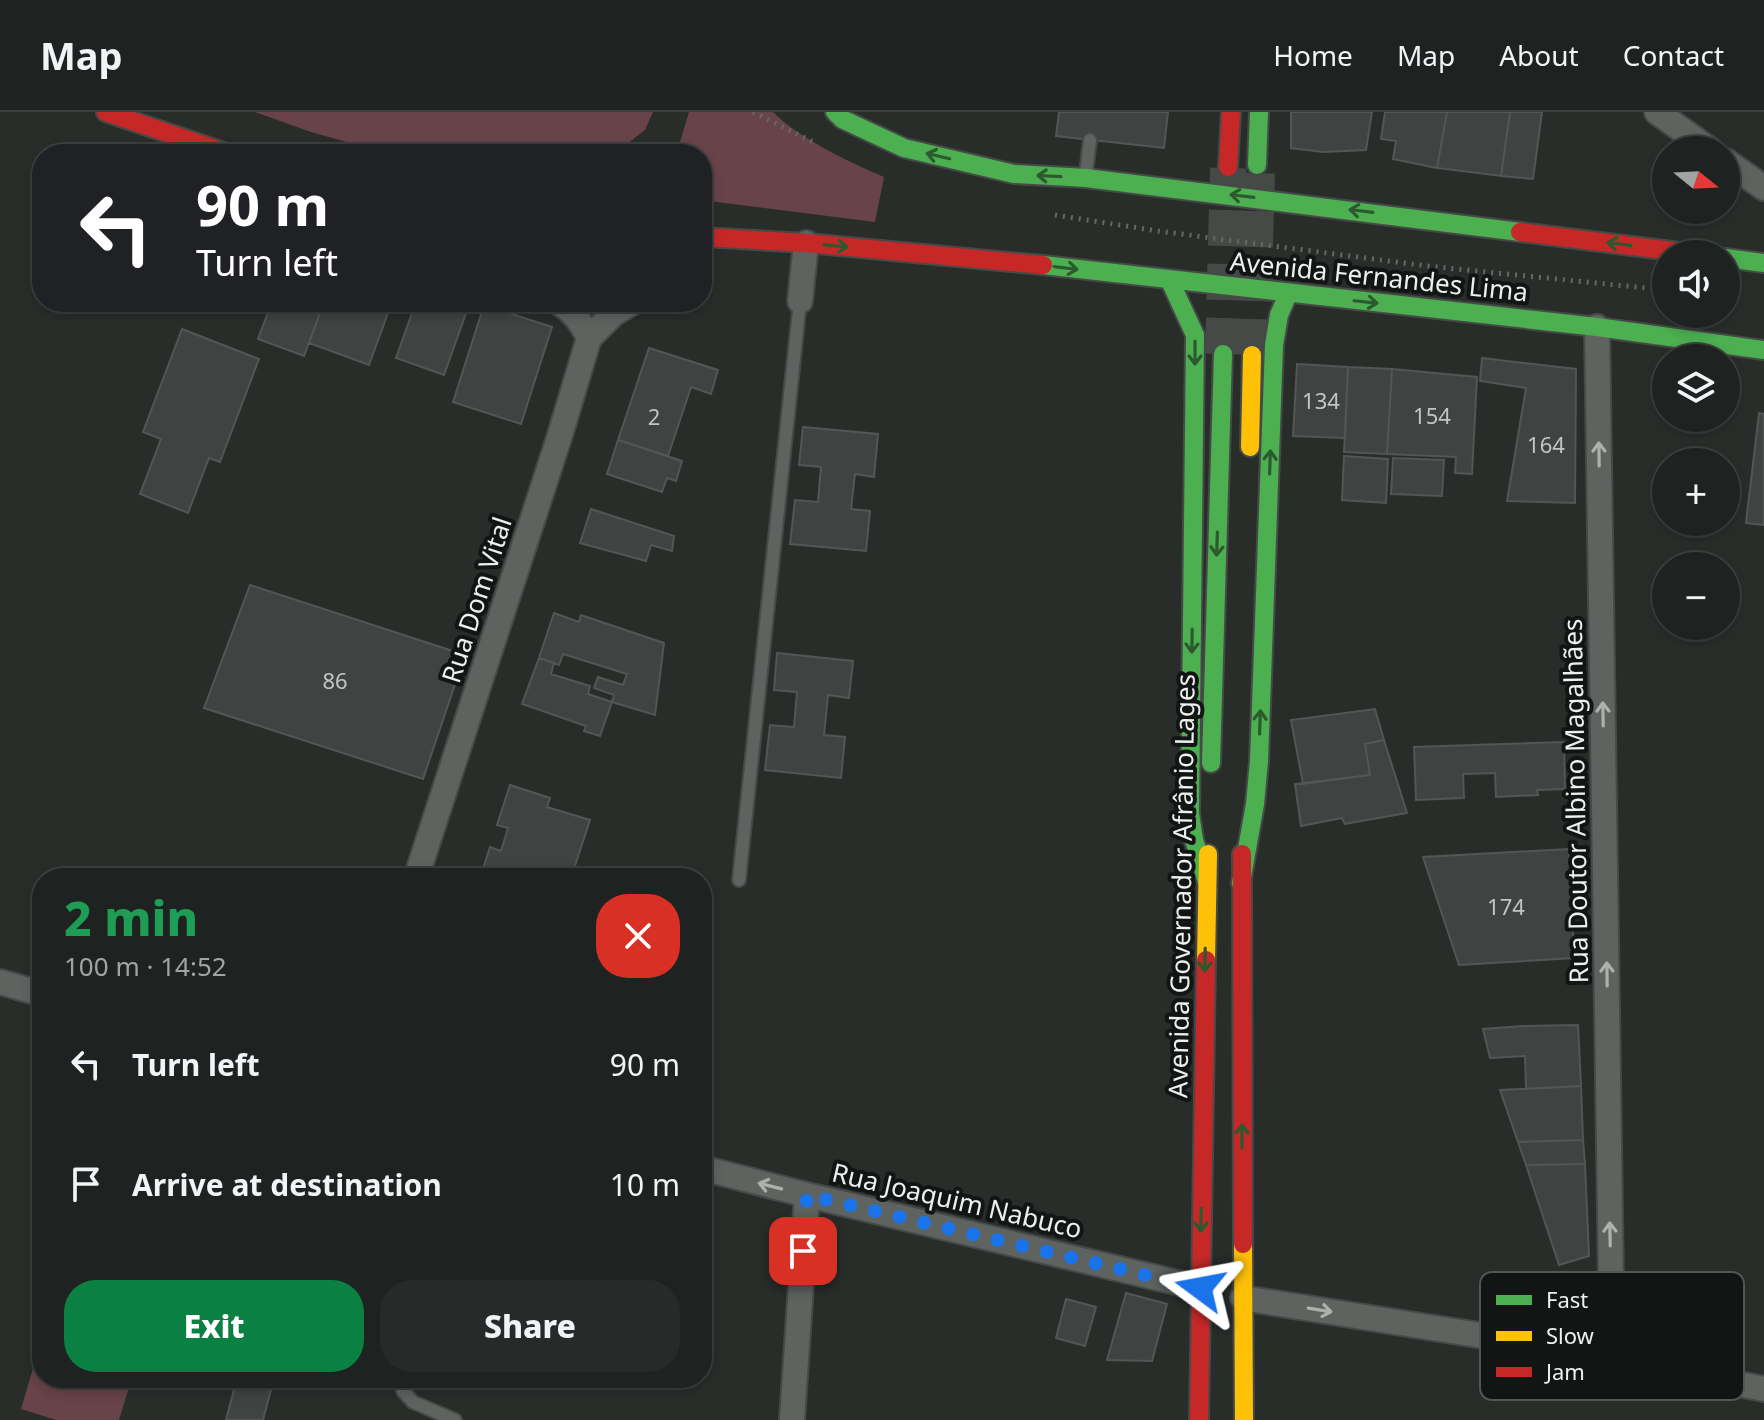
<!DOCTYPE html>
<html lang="en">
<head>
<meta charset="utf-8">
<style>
  :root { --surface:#1e2220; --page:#262a29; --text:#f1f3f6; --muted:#a1a4a5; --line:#3c3f3e; --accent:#0b8043 }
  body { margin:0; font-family:"Noto Sans",sans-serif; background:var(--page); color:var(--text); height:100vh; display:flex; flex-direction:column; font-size:30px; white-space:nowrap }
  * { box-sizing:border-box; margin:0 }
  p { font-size:26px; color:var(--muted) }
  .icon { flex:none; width:44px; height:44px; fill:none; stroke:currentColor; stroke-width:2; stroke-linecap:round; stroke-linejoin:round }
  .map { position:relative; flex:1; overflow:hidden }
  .details { position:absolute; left:32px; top:756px; width:680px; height:520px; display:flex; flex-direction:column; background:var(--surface); border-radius:32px; box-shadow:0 4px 12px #0003,0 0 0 2px var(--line) }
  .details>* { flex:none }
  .guide { position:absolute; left:32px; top:32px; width:680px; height:168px; border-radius:32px; box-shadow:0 4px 12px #0003,0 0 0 2px var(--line); background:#202124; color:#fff; overflow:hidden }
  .needle { width:52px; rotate:108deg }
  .buttons { position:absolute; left:1652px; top:24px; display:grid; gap:16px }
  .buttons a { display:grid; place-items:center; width:88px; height:88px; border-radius:50%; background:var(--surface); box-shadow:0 4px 12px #0003,0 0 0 2px var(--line); font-size:40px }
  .pin { position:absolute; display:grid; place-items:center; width:68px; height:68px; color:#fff; margin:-34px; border-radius:16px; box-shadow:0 4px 12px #0006 }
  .me { position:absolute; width:88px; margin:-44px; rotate:283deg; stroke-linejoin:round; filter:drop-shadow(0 0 6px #0008) }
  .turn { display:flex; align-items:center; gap:28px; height:168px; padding:0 32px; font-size:36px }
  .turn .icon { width:104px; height:104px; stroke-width:2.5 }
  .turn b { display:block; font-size:56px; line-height:68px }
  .round { display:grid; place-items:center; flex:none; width:84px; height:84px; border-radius:32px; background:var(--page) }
  .overview { display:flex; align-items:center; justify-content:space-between; height:136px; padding:0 32px }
  h1 { font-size:48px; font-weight:800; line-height:60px; color:#1e9e55 }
  .button { display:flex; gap:16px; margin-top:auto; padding:16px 32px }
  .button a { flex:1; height:92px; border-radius:32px; background:var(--accent); color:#fff; font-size:32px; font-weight:800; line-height:92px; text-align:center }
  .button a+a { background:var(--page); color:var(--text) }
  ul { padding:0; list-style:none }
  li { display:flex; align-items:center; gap:24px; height:120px; padding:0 32px }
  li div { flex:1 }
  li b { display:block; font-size:30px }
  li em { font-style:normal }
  header { display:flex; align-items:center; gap:48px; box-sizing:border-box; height:112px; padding:0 40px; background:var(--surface); border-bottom:2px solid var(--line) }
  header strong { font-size:38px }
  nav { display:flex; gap:44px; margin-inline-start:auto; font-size:28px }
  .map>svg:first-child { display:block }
</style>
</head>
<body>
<header>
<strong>Map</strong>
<nav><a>Home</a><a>Map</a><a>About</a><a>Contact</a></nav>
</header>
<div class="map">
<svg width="1764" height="1308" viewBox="0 0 1764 1308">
  <rect width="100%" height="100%" fill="#282d2a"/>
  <path fill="#684349" d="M255 0H653L645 18 614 42H389L311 20Z
    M689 0H773C800 27 849 50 884 65L875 110 702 88V42H671L680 30Z
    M37 1243 42 1244V1266H112L130 1272 119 1308H56L21 1297Z"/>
  <path fill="#404341" stroke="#535654" stroke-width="2" d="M1059 0H1168L1164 36 1056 24Z
    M1291 0H1372L1366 38 1323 40 1291 36Z
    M1385 0H1447L1437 56 1393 47 1396 29 1381 27Z
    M1447 0H1510L1501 64 1437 56Z
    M1510 0H1542L1533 67 1501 64Z
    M272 190H324L304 244 258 227Z
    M324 190H392L369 253 309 231Z
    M416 190H470L444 263 396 246Z
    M484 193 552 215 521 312 453 290Z
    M182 217 259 247 220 350 209 346 188 401 140 382 161 327 143 320Z
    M649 236 718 258 711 282 691 275 668 344 618 328Z
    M1482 246 1576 257 1575 391 1507 389 1526 276 1480 269Z
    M1297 252 1348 255 1345 326 1293 324Z
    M1348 255 1392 257 1387 342 1344 340Z
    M1392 257 1477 265 1472 362 1455 361 1456 345 1387 342Z
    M1759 301 1764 302V413L1746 411Z
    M803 315 878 322 874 365 855 362 851 397 870 399 866 439 790 432 795 388 818 390 821 355 799 353Z
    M618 328 682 349 676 369 667 366 662 380 607 362Z
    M1344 344 1388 347 1386 391 1342 388Z
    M1393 346 1444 348 1442 384 1391 382Z
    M591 397 674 424 672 439 651 433 646 449 580 431Z
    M250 473 465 543 423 667 204 596Z
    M554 501 579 510 581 503 664 531 655 603 612 590 614 583 594 576 598 565 623 573 627 562 563 542 559 553 539 546Z
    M777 541 853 549 849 586 828 583 824 623 845 625 841 666 765 658 770 613 794 615 797 580 774 578Z
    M539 546 554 551 551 562 590 574 588 582 612 590 600 624 584 619 586 614 522 592Z
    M1375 597 1384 628 1365 632 1370 663 1303 672 1291 608Z
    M1384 628 1407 701 1345 712 1342 706 1301 714 1295 672 1370 663 1365 632Z
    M1564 630 1565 677 1537 678 1538 683 1496 685 1495 661 1463 662 1464 686 1416 688 1414 635Z
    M510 673 550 686 547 695 590 708 571 766H480L490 735 501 739 508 716 497 713Z
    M1569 737 1574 846 1459 853 1423 745Z
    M1578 913 1581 974 1526 977 1525 944 1490 946 1483 917 1524 914Z
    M1581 974 1583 1028 1518 1030 1500 978Z
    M1583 1028 1585 1052 1526 1053 1518 1030Z
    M1585 1052 1589 1144 1559 1153 1526 1053Z
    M1126 1181 1167 1192 1152 1249 1107 1248Z
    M1066 1187 1096 1195 1085 1234 1056 1226Z
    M237 1266H274L263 1308H226Z"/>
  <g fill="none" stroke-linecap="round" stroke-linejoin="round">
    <path stroke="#454a47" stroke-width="36" stroke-dasharray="36 18" stroke-linecap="butt" d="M1223 242 1228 56
      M1252 243 1257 61"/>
    <defs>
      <path id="lane" d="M1086 61 1090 28
        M739 768 800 189
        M401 1266 403 1279 413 1290 455 1308"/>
      <path id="street" d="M1657 0 1710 38
        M1726 49 1764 76
        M800 189 806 131
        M558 190C573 199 581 210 589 226
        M416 766 560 323 589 226 613 202 633 190
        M0 870 42 882
        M702 1056 807 1083 1200 1176
        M1611 1162 1624 1196 1646 1240 1663 1257
        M1243 1186 1561 1236 1764 1277
        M1561 1236C1590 1214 1600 1206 1611 1170L1597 215
        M792 1308 807 1083"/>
      <path id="fast" d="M835 0 842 7 904 36 1014 62 1086 66 1520 120
        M1257 53 1259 0
        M1726 146 1764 151
        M1043 153 1597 215 1764 238
        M1170 169 1195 223 1190 701 1194 728 1207 770
        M1211 651 1223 242
        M1241 771 1255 692 1259 649 1274 233 1279 203 1288 182"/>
      <path id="slow" d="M1250 335 1252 243
        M1206 848 1208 742
        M1243 1132 1244 1308"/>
      <path id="jam" d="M106 0 229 42
        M1228 55 1231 0
        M1520 120 1696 142
        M702 125 806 131 1043 153
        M1242 742 1243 1132
        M1199 1308 1206 848"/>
    </defs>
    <use href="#lane" stroke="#454947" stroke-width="16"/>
    <use href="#street" stroke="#454947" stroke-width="28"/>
    <use href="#fast" stroke="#454947" stroke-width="22"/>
    <use href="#slow" stroke="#454947" stroke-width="22"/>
    <use href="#jam" stroke="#454947" stroke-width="22"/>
    <path stroke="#656866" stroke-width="5" stroke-dasharray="2 6" stroke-linecap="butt" d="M753 0 813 30
      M1055 103 1158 119 1427 154 1666 178"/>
    <use href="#lane" stroke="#5f6360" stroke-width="12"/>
    <use href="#street" stroke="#5f6360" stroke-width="24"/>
    <use href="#fast" stroke="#4caf50" stroke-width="18"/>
    <use href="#slow" stroke="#ffc107" stroke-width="18"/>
    <use href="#jam" stroke="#c62828" stroke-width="18"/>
  </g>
  <defs><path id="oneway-shaft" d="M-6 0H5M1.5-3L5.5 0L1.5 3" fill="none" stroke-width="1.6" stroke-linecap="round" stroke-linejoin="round" transform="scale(2)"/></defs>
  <g stroke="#2c5a2e">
    <use href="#oneway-shaft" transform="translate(938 44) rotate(-167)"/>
    <use href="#oneway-shaft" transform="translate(1049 64) rotate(-177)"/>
    <use href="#oneway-shaft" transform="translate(1242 84) rotate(-173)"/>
    <use href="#oneway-shaft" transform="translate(1361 99) rotate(-173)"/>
    <use href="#oneway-shaft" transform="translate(1619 132) rotate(-173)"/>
    <use href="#oneway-shaft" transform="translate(836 134) rotate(5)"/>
    <use href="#oneway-shaft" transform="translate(1066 156) rotate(7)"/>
    <use href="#oneway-shaft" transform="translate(1366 190) rotate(6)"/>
    <use href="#oneway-shaft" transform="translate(1195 241) rotate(90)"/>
    <use href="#oneway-shaft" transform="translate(1270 350) rotate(-88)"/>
    <use href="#oneway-shaft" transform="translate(1217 432) rotate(92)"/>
    <use href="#oneway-shaft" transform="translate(1192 529) rotate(91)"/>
    <use href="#oneway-shaft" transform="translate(1260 610) rotate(-88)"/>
    <use href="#oneway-shaft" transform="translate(1205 848) rotate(91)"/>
    <use href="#oneway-shaft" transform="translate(1242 1024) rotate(-90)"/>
    <use href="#oneway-shaft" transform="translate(1201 1108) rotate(91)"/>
  </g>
  <g stroke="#adb1ae">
    <use href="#oneway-shaft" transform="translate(1599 342) rotate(-91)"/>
    <use href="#oneway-shaft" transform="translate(1603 602) rotate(-91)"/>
    <use href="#oneway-shaft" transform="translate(1607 862) rotate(-91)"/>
    <use href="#oneway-shaft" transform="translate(770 1074) rotate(-166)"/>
    <use href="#oneway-shaft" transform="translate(1610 1122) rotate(-91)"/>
    <use href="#oneway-shaft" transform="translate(1320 1198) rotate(9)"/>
  </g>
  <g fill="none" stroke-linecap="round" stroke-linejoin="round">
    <path stroke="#1a73e8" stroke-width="14" stroke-dasharray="0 25.2" d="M803 1139 807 1083 1200 1176"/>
  </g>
  <g text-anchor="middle" stroke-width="8" stroke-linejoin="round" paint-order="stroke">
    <g font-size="22" fill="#c1c6c2">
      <text x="1321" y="297">134</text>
      <text x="1432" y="312">154</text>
      <text x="654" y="313">2</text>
      <text x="1546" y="341">164</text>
      <text x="335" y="577">86</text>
      <text x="1506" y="803">174</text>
    </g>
    <g font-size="26" fill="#ecf1ed" stroke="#121513">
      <text transform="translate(1379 165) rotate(6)" y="9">Avenida Fernandes Lima</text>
      <text transform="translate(477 488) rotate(-72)" y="9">Rua Dom Vital</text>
      <text transform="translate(1576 689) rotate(-91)" y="9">Rua Doutor Albino Magalhães</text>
      <text transform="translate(1182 774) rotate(-89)" y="9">Avenida Governador Afrânio Lages</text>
      <text transform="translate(957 1089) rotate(13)" y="9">Rua Joaquim Nabuco</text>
    </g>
  </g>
  <rect x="1480" y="1160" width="264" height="128" rx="12" fill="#121513" stroke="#535754" stroke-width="2"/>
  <rect x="1496" y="1183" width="36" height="10" fill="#4caf50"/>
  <rect x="1496" y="1219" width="36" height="10" fill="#ffc107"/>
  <rect x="1496" y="1255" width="36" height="10" fill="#c62828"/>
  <g font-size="22" fill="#ecf1ed">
    <text x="1546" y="1196">Fast</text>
    <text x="1546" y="1232">Slow</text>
    <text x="1546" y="1268">Jam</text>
  </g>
</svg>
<div class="buttons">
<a><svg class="needle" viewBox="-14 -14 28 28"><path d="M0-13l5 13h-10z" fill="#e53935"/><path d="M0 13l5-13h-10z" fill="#a1a4a5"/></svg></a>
<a><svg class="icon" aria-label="sound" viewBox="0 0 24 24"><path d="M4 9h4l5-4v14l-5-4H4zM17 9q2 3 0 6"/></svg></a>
<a><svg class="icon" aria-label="layers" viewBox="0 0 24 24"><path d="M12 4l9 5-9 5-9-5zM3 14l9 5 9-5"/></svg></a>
<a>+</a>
<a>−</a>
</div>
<div class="pin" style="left:803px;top:1139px;background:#d93025"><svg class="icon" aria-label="arrive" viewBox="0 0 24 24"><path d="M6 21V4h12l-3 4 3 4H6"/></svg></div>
<svg class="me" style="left:1200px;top:1176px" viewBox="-20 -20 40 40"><path d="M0-17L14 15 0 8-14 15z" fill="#1a73e8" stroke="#fff" stroke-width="4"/></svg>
<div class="guide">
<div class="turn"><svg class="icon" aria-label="left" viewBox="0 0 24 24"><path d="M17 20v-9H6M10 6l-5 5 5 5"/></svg><div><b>90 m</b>Turn left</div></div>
</div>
<section class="details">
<div class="overview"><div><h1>2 min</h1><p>100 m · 14:52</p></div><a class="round" style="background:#d93025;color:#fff"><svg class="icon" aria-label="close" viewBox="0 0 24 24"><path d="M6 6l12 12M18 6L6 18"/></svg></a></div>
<ul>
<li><svg class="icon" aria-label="left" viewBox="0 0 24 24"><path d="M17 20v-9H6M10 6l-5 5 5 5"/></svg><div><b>Turn left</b></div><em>90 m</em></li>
<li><svg class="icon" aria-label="arrive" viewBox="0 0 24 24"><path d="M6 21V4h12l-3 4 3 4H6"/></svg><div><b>Arrive at destination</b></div><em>10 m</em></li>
</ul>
<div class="button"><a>Exit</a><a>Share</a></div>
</section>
</div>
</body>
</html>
